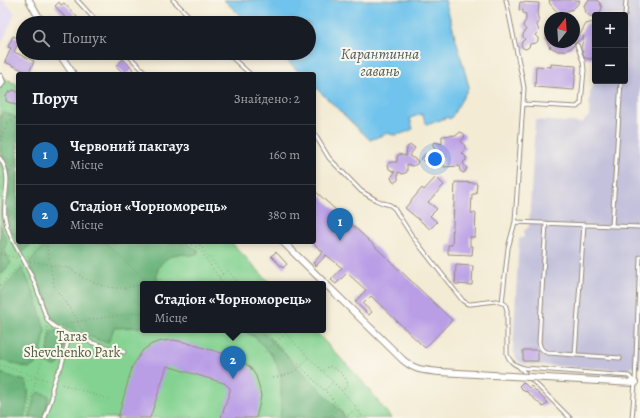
<!DOCTYPE html>
<html lang="uk">
<head>
<meta charset="utf-8">
<style>
	body { margin:0; font-family:Alegreya,serif; background:#242831; color:#f1f3f6 }
	.controls { position:absolute; right:12px; top:12px; display:grid; overflow:hidden; border-radius:4px; box-shadow:0 2px 6px #0003 }
	.controls button { width:36px; height:36px; display:grid; place-items:center; padding:0; border:0; border-bottom:1px solid #363941; background:#171b24; color:#f1f3f6; font:20px sans-serif }
	.compass { position:absolute; left:544px; top:12px; width:36px; height:36px; border-radius:50%; background:#171b24; box-shadow:0 2px 6px #0003; rotate:17deg }
	.you { position:absolute; left:435px; top:159px; width:14px; height:14px; margin:-10px; border:3px solid #fff; border-radius:50%; background:#1a73e8; box-shadow:0 0 0 6px #1a73e833 }
	.badge { display:grid; place-items:center; width:26px; height:26px; border-radius:50%; background:#1f6fb2; color:#fff; font-size:13px; font-weight:700 }
	.pin { position:absolute; translate:-50% -33px; filter:drop-shadow(0 1px 2px #0008) }
	.pin::after { content:''; position:absolute; top:21px; width:14px; height:12px; background:inherit; clip-path:polygon(0 0,100% 0,50% 100%) }
	.popup { position:absolute; left:140px; top:281px; width:186px; height:52px; box-sizing:border-box; display:grid; place-content:center; border-radius:4px; background:#171b24; filter:drop-shadow(0 1px 3px #0005); font-size:13px; white-space:nowrap; color:#9ea1a6 }
	.popup b { font-size:15px; color:#f1f3f6 }
	.popup::after { content:''; position:absolute; left:50%; top:100%; margin-left:-8px; border:8px solid transparent; border-top-color:#171b24 }
	.list { margin:0; padding:0; list-style:none }
	h2 { display:flex; justify-content:space-between; align-items:center; height:52px; margin:0; padding:0 16px; font-size:17px }
	h2 small { font-size:13px; font-weight:400; color:#9ea1a6 }
	.list li { display:grid; grid-template-columns:26px 1fr auto; gap:12px; align-items:center; box-sizing:border-box; height:60px; padding:0 16px; border-top:1px solid #363941 }
	.list b { display:block; font-size:15px; white-space:nowrap }
	.list p { margin:0; font-size:13px; white-space:nowrap; color:#9ea1a6 }
	.list em { font-size:13px; font-style:normal; color:#9ea1a6 }
	.icon { flex:none; width:22px; height:22px; fill:none; stroke:currentColor; stroke-width:2; stroke-linecap:round; stroke-linejoin:round }
	.map { position:relative; flex:none; width:640px; height:418px; overflow:hidden }
	.search { position:absolute; background:#171b24; box-shadow:0 2px 6px #0003; left:16px; top:16px; width:300px; height:44px; display:flex; align-items:center; gap:10px; box-sizing:border-box; padding:0 14px; border-radius:22px; color:#9ea1a6; font-size:15px }
	.panel { position:absolute; background:#171b24; box-shadow:0 2px 6px #0003; left:16px; top:72px; width:300px; height:172px; border-radius:4px }
	.map>svg:first-child { display:block }
	.built { fill:#ded5f5 }
	.industrial { fill:#c3c1db }
	.green { fill:#83d291; stroke:#5f7e58 }
	.forest { fill:#6ab47b; stroke:#526f4c }
	.water { fill:#6fc3ec; stroke:#557685 }
	.building { fill:#b99ee6 }
	.lines { fill:none; stroke-linecap:round; stroke-linejoin:round }
	.service-casing { stroke:#978a79; stroke-width:5 }
	.minor-casing { stroke:#978a79; stroke-width:8 }
	.path { stroke:#978a79; stroke-width:1; stroke-dasharray:1 3; stroke-linecap:butt }
	.service { stroke:#fff; stroke-width:3 }
	.minor { stroke:#fff; stroke-width:6 }
	.minor-bridge-casing { stroke:#978a79; stroke-width:8; stroke-linecap:butt }
	.minor-bridge { stroke:#fff; stroke-width:6 }
	.labels { text-anchor:middle; stroke-width:4; stroke-linejoin:round; paint-order:stroke }
	.park-label { font-size:14px; fill:#515c40; stroke:#fbf7ec }
	.water-label { font-size:15px; font-style:italic; fill:#4b585c; stroke:#fbf7ec }
</style>
</head>
<body>
<div class="map">
<svg width="640" height="418" viewBox="0 0 640 418">
	<rect width="100%" height="100%" fill="#fbf7ec"/>
	<filter id="ink" filterUnits="userSpaceOnUse"><feTurbulence type="fractalNoise" baseFrequency=".025" numOctaves="2"/><feDisplacementMap in="SourceGraphic" scale="8" xChannelSelector="R" yChannelSelector="G"/><feConvolveMatrix kernelMatrix="1 2 1 2 8 2 1 2 1" color-interpolation-filters="sRGB"/></filter>
	<filter id="wash" filterUnits="userSpaceOnUse"><feTurbulence type="fractalNoise" baseFrequency=".012" numOctaves="4" result="noise"/><feDisplacementMap in="SourceGraphic" scale="16" xChannelSelector="R" yChannelSelector="G"/><feGaussianBlur stdDeviation="0.9" result="paint"/><feColorMatrix in="noise" values="0 0 0 0 0 0 0 0 0 0 0 0 0 0 0 0 0 1.4 0 .05"/><feComposite in="paint" operator="in"/></filter>
	<g filter="url(#wash)">
		<rect width="100%" height="100%" fill="#f3ebd4"/>
		<path class="built" d="M0,0H3L15,13L0,47Z"/>
		<path class="industrial" d="M601,0H640V367H631L628,370L524,364L519,362L516,358L513,349L519,239L524,237V231L529,227L535,120L582,123L589,116L590,92L595,81H625V15H600Z"/>
		<path class="green" d="M1,77L18,85V242H231L271,284H143V330H314L361,380L391,418H0V79Z"/>
		<path class="forest" d="M3,112L18,118V242H33L23,252L9,226L8,217V203L11,176L7,161L0,151V119Z
			M0,224L7,241L4,250L11,263L0,276Z
			M48,242H186L198,251V253C191,257 186,254 179,254C167,255 155,266 157,278C157,280 158,282 159,284H143V327L114,328L108,343C91,337 67,331 54,319C47,313 42,291 38,282C35,275 31,269 29,262Z
			M22,268L34,293L45,330L43,343L39,361L33,366L28,368L0,359V292Z
			M51,330C57,330 62,334 65,338L64,347L59,364L55,366L46,363L45,362L49,347L50,331Z
			M242,330H261L340,410L345,418H279L281,412V377L277,365L271,354L255,337Z
			M0,373L25,381C32,392 26,406 25,418H0Z
			M38,392L48,395L49,397L43,418H30C32,410 32,398 38,392Z"/>
		<path class="water" d="M224,0H445L469,87L451,118L449,119L448,117L427,125L422,114L410,118L413,129C406,132 395,138 388,133L370,140L314,86V74H301L279,53H309V23H248Z"/>
		<g id="blocks">
			<path class="building" d="M549,0H580L577,5L573,9L565,12V15H560L550,4Z
				M589,0H597L600,3L602,8L600,13L598,15L591,17L586,13L584,5Z
				M59,2L61,5L64,3L78,18L73,23H70L55,6Z
				M520,2L539,3L538,13H537L539,22L537,25L539,31L535,35L538,38V41L536,43L530,44L529,47L526,49L523,48L521,45L522,42L525,39L523,37V34L526,30L523,26L524,23L526,20V14L523,13V10H519Z
				M547,22H550V42H574V24L579,36L586,24L593,22L595,24V39L592,41L595,44V58L590,59L585,58L581,48L584,36L577,42L575,43L574,45L571,48L564,51H558L552,48L550,46V48L546,38Z
				M13,36L20,39L14,52L34,61L29,73L5,62L11,48L8,47Z
				M123,59L133,69L127,74H124L116,66Z
				M551,64L576,66L574,90L535,87L536,66L551,67Z
				M14,90L18,92V106L6,101V96L9,92Z
				M460,132L463,133L465,135L464,138L461,141L465,146V149L462,153L466,157V160L463,163L467,168L465,172L463,173L460,171L459,166L444,167L443,158L436,162L431,158L427,162H424L421,159L425,154L431,156V157L435,149L433,145V143L435,142L442,144V136L457,135Z
				M411,145L415,148L413,151L409,156L415,159L418,161L417,164L413,166L407,164V172L403,174L398,172V180L395,182H393L391,178L395,172L389,169L388,164L391,162H397V157L399,154L406,156L407,147Z
				M436,177L444,185L428,202L437,209L430,216L437,222L430,229L405,208L422,188L424,190Z
				M455,182L477,183L476,194H472L471,213H476L475,237H470V246H473L472,255L448,254V245H452Z
				M314,190L362,234L452,320L425,348L371,296L363,304L372,312L369,315L355,302L366,290L347,273L336,284L331,280L342,268L335,262L326,255L316,266L313,263L323,252L314,244Z
				M276,252L287,264L283,268L271,256Z
				M456,265L473,266L472,285L455,284Z
				M173,340L184,342L232,356L241,361L250,367L256,376L259,386L261,396L259,406L256,418H221L230,391V388L224,383L167,366L150,418H118L132,367L137,359L143,350L152,344L162,341Z
				M523,350H538V361H523Z
				M523,382L529,388L531,386L548,403L543,407L526,391L525,392L519,386Z"/>
		</g>
	</g>
	<g filter="url(#ink)">
		<use href="#blocks" fill-opacity="0" stroke="#978a79" stroke-width="1"/>
		<g class="lines">
			<defs>
				<path id="service" d="M77,0L98,23
					M173,0L196,23
					M625,15L626,0
					M126,53L147,74
					M227,53L250,74
					M523,104L577,107L581,103L584,70L583,61L577,45
					M314,133L329,158L361,191L376,200L383,203L390,205L394,208L412,236L463,301L468,304H471L496,301L505,304L507,310V354C510,363 516,366 525,368L629,376L635,383
					M0,158C14,180 2,194 5,217C7,233 15,245 23,259C29,270 35,282 39,295C41,301 45,316 48,321C60,336 105,346 124,352
					M515,222L640,227
					M546,223L539,342C540,348 542,351 548,353L620,358
					M612,226L621,81
					M502,303L508,248L515,222L524,88L522,77L506,0
					M575,355L584,224
					M519,367L570,418
					M45,418L52,397V388L57,373L61,367L70,335
					M632,418L635,383L640,257"/>
				<path id="minor" d="M29,0L42,23
					M59,53L73,74
					M0,77L2,82L0,85
					M283,242L403,360C416,371 424,370 440,372
					M615,382L635,383"/>
			</defs>
			<use href="#service" class="service-casing"/>
			<use href="#minor" class="minor-casing"/>
			<path class="path" d="M7,80L18,84
				M17,118L18,124
				M0,141L9,121L18,117
				M10,172L14,163L18,148
				M46,242L54,286L77,319L84,336
				M104,242L150,284
				M189,242L201,251L223,284
				M197,242L223,274
				M0,254L17,258
				M27,256L41,242
				M30,261L69,268L85,279L93,282L103,286L116,288H126L163,279
				M219,277L228,270L239,284
				M0,286L21,262
				M62,326L67,323L143,312
				M264,330L330,396L348,418
				M282,330L342,391L357,408L363,418
				M261,355L285,334
				M0,365L50,381
				M324,371L329,366C338,369 346,376 348,385L342,391
				M273,378C291,374 297,372 308,358
				M62,384L111,400
				M0,386L25,382L36,377
				M325,390L333,382
				M348,415L357,409
				M28,418C30,387 47,358 47,327
				M329,418L339,407"/>
			<use href="#service" class="service"/>
			<use href="#minor" class="minor"/>
			<defs>
				<path id="minor-bridge" d="M440,372L615,382"/>
			</defs>
			<use href="#minor-bridge" class="minor-bridge-casing"/>
			<use href="#minor-bridge" class="minor-bridge"/>
		</g>
	</g>
	<g class="labels">
		<g class="park-label">
			<text x="72" y="341">Taras<tspan x="72" dy="16">Shevchenko Park</tspan></text>
		</g>
		<g class="water-label">
			<text x="380" y="59">Карантинна<tspan x="380" dy="17">гавань</tspan></text>
		</g>
	</g>
</svg>
<div class="controls">
<button>+</button>
<button>−</button>
</div>
<svg class="compass" viewBox="-18 -18 36 36"><path d="M0-13l5 13h-10z" fill="#e53935"/><path d="M0 13l5-13h-10z" fill="#9ea1a6"/></svg>
<div class="you"></div>
<div class="pin badge" style="left:340px;top:241px">1</div>
<div class="pin badge" style="left:233px;top:379px">2</div>
<div class="popup"><b>Стадіон «Чорноморець»</b>Місце</div>
<div class="search"><svg class="icon" aria-label="search" viewBox="0 0 24 24"><circle cx="10" cy="10" r="6"/><path d="M15 15l6 6"/></svg>Пошук</div>
<section class="panel">
<h2>Поруч<small>Знайдено: 2</small></h2>
<ul class="list">
<li><span class="badge">1</span><div><b>Червоний пакгауз</b><p>Місце</p></div><em>160 m</em></li>
<li><span class="badge">2</span><div><b>Стадіон «Чорноморець»</b><p>Місце</p></div><em>380 m</em></li>
</ul>
</section>
</div>
</body>
</html>
